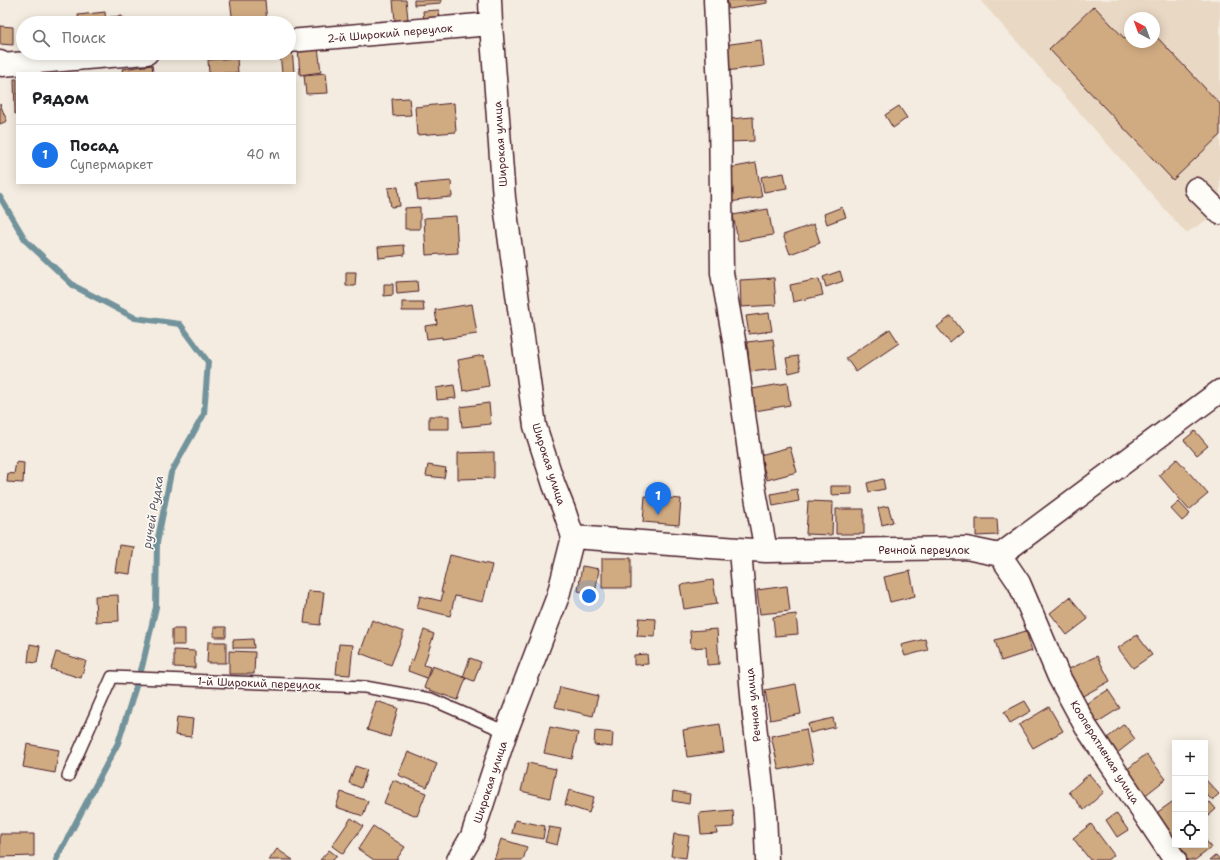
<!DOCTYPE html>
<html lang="ru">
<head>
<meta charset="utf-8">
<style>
	body { margin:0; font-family:"Shantell Sans",sans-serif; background:#f6f6f6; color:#202124 }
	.controls { position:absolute; right:12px; bottom:12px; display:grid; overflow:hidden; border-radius:0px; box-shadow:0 2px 10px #0003 }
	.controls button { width:36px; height:36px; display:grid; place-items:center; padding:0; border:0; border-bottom:1px solid #e0e0e0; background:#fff; color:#202124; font:20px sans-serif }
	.compass { position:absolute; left:1124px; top:12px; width:36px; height:36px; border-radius:50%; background:#fff; box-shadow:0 2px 10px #0003; rotate:319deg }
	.you { position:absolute; left:589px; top:596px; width:14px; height:14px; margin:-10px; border:3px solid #fff; border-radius:50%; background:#1a73e8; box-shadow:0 0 0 6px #1a73e833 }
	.badge { display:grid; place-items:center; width:26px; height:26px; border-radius:50%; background:#1a73e8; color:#fff; font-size:13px; font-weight:700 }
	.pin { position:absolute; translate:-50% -33px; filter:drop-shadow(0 1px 2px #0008) }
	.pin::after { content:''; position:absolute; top:21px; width:14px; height:12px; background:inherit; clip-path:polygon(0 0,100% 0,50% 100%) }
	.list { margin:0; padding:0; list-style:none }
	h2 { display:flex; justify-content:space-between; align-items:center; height:52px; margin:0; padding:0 16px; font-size:17px }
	h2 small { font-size:13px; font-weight:400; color:#757577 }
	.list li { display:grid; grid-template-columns:26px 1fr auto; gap:12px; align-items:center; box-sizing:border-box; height:60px; padding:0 16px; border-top:1px solid #e0e0e0 }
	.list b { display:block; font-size:15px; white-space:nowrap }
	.list p { margin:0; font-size:13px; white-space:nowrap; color:#757577 }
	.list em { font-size:13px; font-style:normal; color:#757577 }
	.icon { flex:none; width:22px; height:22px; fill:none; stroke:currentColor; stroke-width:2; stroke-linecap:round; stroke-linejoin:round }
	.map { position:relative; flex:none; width:1220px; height:860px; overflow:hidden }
	.search { position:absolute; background:#fff; box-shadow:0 2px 10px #0003; left:16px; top:16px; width:280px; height:44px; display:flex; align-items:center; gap:10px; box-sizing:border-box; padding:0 14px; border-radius:22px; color:#757577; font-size:15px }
	.panel { position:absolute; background:#fff; box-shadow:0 2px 10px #0003; left:16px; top:72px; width:280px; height:112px; border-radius:0px }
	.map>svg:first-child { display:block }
	.built { fill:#e9d8c4; fill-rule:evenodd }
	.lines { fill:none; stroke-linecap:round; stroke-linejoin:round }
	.stream { stroke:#73939c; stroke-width:6 }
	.building { fill:#d0ab82; stroke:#4a1f2b }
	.service-casing { stroke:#4a1f2b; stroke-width:14 }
	.minor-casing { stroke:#4a1f2b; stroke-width:25 }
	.service { stroke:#fdfcf7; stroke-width:11 }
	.minor { stroke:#fdfcf7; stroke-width:22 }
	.labels { text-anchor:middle; stroke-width:3; stroke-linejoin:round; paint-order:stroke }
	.street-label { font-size:11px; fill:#4a1f2b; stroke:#fdfcf7 }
	.water-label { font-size:12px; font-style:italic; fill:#5f5963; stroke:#fdfcf7 }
</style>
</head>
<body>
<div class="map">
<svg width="1220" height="860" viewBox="0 0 1220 860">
	<rect width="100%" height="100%" fill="#f4ece0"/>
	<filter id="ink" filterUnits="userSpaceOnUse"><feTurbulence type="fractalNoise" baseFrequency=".025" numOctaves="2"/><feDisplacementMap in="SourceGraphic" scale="8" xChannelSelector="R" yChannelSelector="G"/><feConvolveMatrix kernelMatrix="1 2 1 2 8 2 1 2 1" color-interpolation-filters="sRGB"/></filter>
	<g filter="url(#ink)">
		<path class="built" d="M980,0H1220V212L1186,233ZM1130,18H1154V42H1130Z"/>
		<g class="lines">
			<path class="stream" d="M0,197L26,241L74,286L135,318L180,324L208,362L204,414L171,473L157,543L156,607L142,667L118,743L56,860"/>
		</g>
		<path class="building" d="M230,0H265L267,23H233Z
			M393,0H406L408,19L395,21Z
			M414,0H441V3L414,5Z
			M727,0H767V3L729,9Z
			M1094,6L1125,39L1130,34V42H1154V34L1220,104V135L1173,180L1049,49Z
			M439,10L440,21L424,23L423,11Z
			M105,12L106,23H79L78,15Z
			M122,16L123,23H111L110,17Z
			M0,26L13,27V45L0,44Z
			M761,40L764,66L726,71L723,45Z
			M318,47L321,72L300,75L298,49Z
			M289,49H292L294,73H282L280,53H289Z
			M237,58L238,73H209L208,60Z
			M152,65L153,73H123L122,69Z
			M326,73L328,93L306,94L304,75Z
			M14,79H17V113L15,114Z
			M409,98L411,115L393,116L392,99Z
			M454,103L456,132L417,135L415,107Z
			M0,104L7,121L0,124Z
			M899,106L907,118L893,128L885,115Z
			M753,117L754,141L730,142V119Z
			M756,163L762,197L730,202L724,169Z
			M784,173L787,188L764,192L761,177Z
			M451,181L452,197L418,200L416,184Z
			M398,187L400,206L391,207L388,188Z
			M420,207V229H405V208Z
			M842,207L846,217L827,224L824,214Z
			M768,209L773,235L738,241L733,215Z
			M456,216L458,253L426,255L424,218Z
			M814,224L820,243L790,254L783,235Z
			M404,245L405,255L379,258L378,247Z
			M840,271L843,281L826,287L823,277Z
			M346,272H356L355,286H346Z
			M774,278L776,305L741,307L740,280Z
			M819,279L823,295L793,302L790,285Z
			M417,281L418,292L397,294L396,282Z
			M384,284H393V295L384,296Z
			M402,302H423L424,311H402Z
			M472,304L477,334L442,339V337L427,339L425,326L437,324L435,310Z
			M769,313L772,331L749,334L746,316Z
			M951,316L963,332L950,343L937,327Z
			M890,329L899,343L856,372L846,358Z
			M773,339L777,369L750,372L747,342Z
			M484,355L489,386L463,391L458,360Z
			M798,356L801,370L789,373L786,358Z
			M787,383L790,405L755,411L752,389Z
			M454,385L456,398L437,400L436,388Z
			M489,403L491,424L462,427L460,407Z
			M429,416H449V429H429Z
			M1195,431L1208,446L1197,455L1184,440Z
			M790,447L797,472L767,480L760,455Z
			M494,452V478L458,479V453Z
			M1177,459L1208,494L1189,510L1159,475Z
			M16,462L24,463L23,483L7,482L8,473L14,474Z
			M428,465L446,468L444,478L426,476Z
			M883,479L885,489L869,492L867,483Z
			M831,486H852V494L831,495Z
			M797,489L799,501L773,506L771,494Z
			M645,496L681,499L679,525L643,522Z
			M808,501L833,502L832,535L806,534Z
			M1179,502L1190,514L1182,521L1171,509Z
			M888,506L893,522L882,525L878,508Z
			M836,509H864V534H836Z
			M976,519H997L998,535L976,536Z
			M119,545L134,547L130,574L115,572Z
			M450,555L492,565L483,602L455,596L450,616L417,608L420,596L441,601L443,592H441Z
			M602,558H631V588H602Z
			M582,566L599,569L595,594L578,591Z
			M910,571L915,596L890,602L884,577Z
			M713,580L717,604L684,609L680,585Z
			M787,586L790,611L760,614L757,590Z
			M308,591L324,592L320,625L304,623Z
			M118,595L119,621L96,622L95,596Z
			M1070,597L1088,619L1067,635L1050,613Z
			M796,614L798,634L775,636L773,617Z
			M639,618L656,619L655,637L637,636Z
			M372,620L404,632L391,665L360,653Z
			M214,627H226V637H214Z
			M172,629H185V645H172Z
			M717,629L719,664L707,665L706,647L691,648L690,631Z
			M424,630L434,634L424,665L430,667L427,678L408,671L411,660L413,661Z
			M1026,631L1032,651L1001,661L995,640Z
			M1137,635L1152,655L1133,668L1118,648Z
			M253,639L254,648H233V640Z
			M925,639L928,650L905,656L901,645Z
			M208,642H226V663H207Z
			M30,644L40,646L37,663L28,662Z
			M339,644L353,645L350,675L336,674Z
			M174,650L195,651V668L174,667Z
			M229,651L255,652L254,674H229Z
			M56,652L86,661L81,678L51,669Z
			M647,654L648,664L634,665V655Z
			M1097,656L1110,681L1081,697L1067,670Z
			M470,658L481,662L474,681L463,677Z
			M432,666L466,678L458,700L424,688Z
			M796,684L801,714L770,720L765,690Z
			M560,687L598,696L593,716L555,707Z
			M1108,690L1120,708L1093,725L1081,707Z
			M376,701L398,708L390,737L367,730Z
			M1025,701L1031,711L1010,723L1004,712Z
			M1049,707L1063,731L1033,748L1019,725Z
			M177,717L193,719L191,737L175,735Z
			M833,718L835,727L810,733L808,724Z
			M720,724L724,752L687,757L683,730Z
			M1124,724L1135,739L1116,754L1105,740Z
			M550,727L578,733L572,759L544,753Z
			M806,729L813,763L779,770L771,736Z
			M595,731L613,733L612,747L594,745Z
			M27,744L59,750L55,773L23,767Z
			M408,752L437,764L427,787L398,775Z
			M1146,754L1166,779L1143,797L1124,772Z
			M528,763L556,769L550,798L521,791Z
			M355,766L367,770L361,788L349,783Z
			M1089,774L1104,792L1084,810L1069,792Z
			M1205,779L1219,794L1212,800L1205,793Z
			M393,780L426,793L417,816L384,803Z
			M569,790L594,797L589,813L565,805Z
			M673,791L690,794L689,804L672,801Z
			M341,792L368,801L363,816L336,807Z
			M1175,800V834L1171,837L1155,814Z
			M1210,802L1216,809L1207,817L1205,815V806Z
			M733,810L734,827L716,828L717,833L701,834L699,813Z
			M1116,813L1128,830L1117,837L1106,820Z
			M351,818L363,826L343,854L332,846Z
			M515,820L545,826L543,839L512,833Z
			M1091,824L1114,855L1107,860H1090L1073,838Z
			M373,826L405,847L396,860H374L358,849Z
			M549,827L561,829L557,845L545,842Z
			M0,834H34V856L0,857Z
			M674,834L689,836L686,858L671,856Z
			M501,839L527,847L523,860H494Z
			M1205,839L1211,848L1195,860H1185L1176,845H1205Z
			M277,849L293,860H269Z
			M329,850L337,856L333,860H320Z
			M1216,855L1220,860H1210Z"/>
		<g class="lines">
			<defs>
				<path id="service" d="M68,776L112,677L365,687L431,699L506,732"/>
				<path id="minor" d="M715,0L720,111L722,273L734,340L753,481L766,551
					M289,41L491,24
					M0,62L2,65L147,53
					M1196,189L1220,213
					M573,537L766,551L966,548L1000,555L1220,391
					M740,550L753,707L765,812L767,860
					M1000,555L1019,583L1059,677L1086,727L1175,860
					M458,860L472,836L506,732L558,596L573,537L564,510L554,485L535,426L504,198L491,24L490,0"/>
			</defs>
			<use href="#service" class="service-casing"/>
			<use href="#minor" class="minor-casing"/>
			<use href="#service" class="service"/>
			<use href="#minor" class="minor"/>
		</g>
	</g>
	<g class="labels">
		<g class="street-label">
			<text transform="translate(390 33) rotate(-5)" y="4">2-й Широкий переулок</text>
			<text transform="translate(500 144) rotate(-94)" y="4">Широкая улица</text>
			<text transform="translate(549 464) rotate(72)" y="4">Широкая улица</text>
			<text x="924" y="554">Речной переулок</text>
			<text transform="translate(259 683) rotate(2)" y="4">1-й Широкий переулок</text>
			<text transform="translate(753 705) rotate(-96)" y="4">Речная улица</text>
			<text transform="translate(1105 752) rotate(58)" y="4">Кооперативная улица</text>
			<text transform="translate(490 782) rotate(-72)" y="4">Широкая улица</text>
		</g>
		<g class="water-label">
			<text transform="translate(153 512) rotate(-80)" y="4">ручей Рудка</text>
		</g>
	</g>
</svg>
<div class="controls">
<button>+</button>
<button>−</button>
<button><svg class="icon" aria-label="locate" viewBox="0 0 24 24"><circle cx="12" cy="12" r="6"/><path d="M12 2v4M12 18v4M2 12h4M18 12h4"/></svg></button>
</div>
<svg class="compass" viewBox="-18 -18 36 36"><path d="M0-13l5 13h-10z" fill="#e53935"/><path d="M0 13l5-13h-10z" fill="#757577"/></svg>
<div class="you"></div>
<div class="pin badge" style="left:658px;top:515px">1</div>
<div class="search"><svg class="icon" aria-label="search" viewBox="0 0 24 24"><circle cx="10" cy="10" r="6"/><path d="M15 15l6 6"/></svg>Поиск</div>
<section class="panel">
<h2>Рядом<small></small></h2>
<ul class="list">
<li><span class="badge">1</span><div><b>Посад</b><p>Супермаркет</p></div><em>40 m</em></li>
</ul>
</section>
</div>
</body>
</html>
